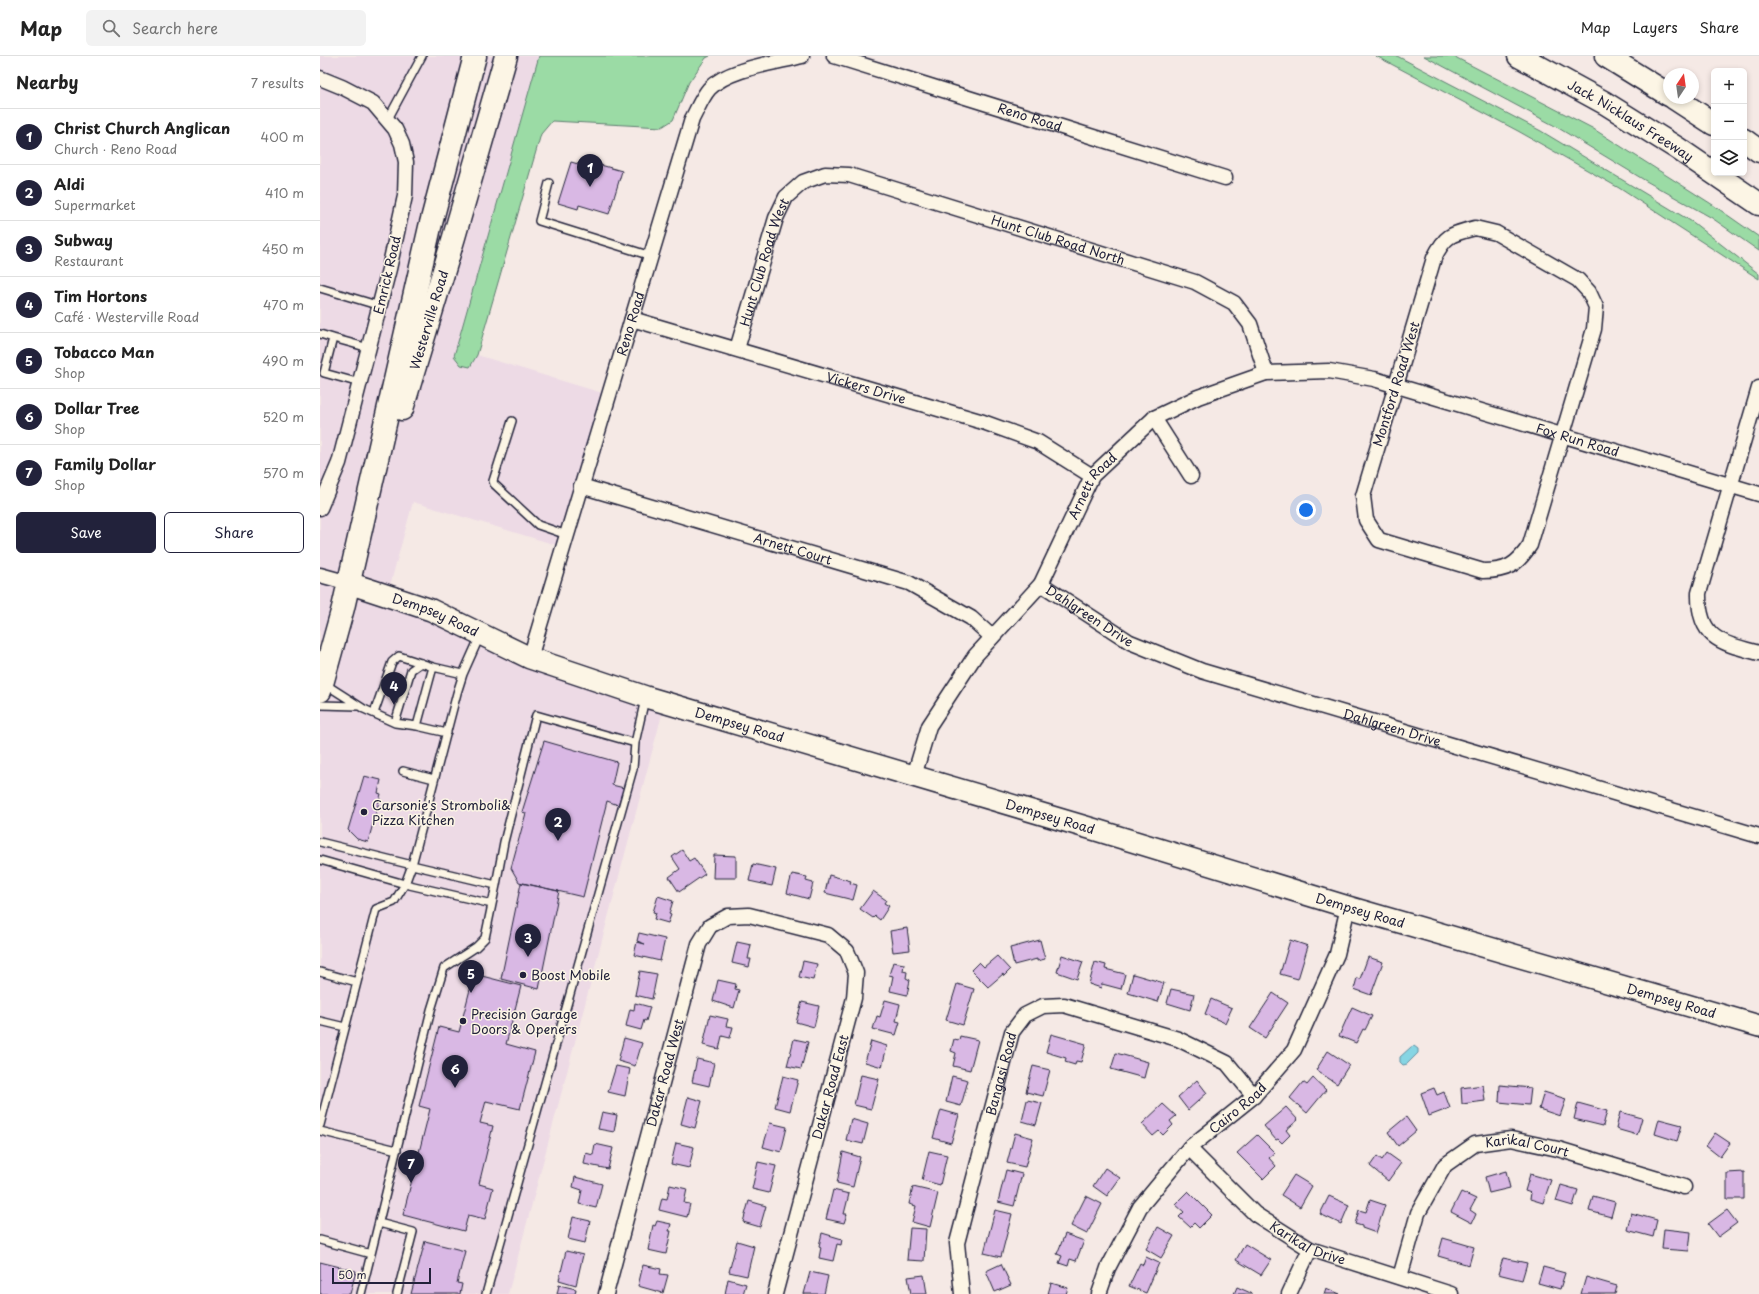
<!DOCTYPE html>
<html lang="en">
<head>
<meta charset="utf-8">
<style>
	body { margin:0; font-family:"Playpen Sans",sans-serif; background:#f2f2f2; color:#222 }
	.controls { position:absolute; right:12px; top:12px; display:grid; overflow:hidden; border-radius:6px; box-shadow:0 2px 6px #0003 }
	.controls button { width:36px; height:36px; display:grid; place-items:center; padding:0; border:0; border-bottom:1px solid #e0e0e0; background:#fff; color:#222; font:20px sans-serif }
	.compass { position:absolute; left:1343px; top:12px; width:36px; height:36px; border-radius:50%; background:#fff; box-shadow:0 2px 6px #0003; rotate:13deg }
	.scale { position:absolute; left:12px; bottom:10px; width:99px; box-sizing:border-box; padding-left:4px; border:2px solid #22223b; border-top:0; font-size:11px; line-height:14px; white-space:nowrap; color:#22223b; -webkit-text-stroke:3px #fcf5e5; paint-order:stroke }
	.you { position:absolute; left:986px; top:454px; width:14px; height:14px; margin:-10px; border:3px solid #fff; border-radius:50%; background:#1a73e8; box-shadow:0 0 0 6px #1a73e833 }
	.badge { display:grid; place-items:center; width:26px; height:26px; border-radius:50%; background:#22223b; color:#fff; font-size:13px; font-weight:700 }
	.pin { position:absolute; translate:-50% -33px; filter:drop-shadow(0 1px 2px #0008) }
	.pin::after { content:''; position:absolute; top:21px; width:14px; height:12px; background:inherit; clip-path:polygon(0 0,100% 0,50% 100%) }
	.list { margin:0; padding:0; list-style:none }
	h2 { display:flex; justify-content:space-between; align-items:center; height:52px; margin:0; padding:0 16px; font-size:17px }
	h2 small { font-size:13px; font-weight:400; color:#767676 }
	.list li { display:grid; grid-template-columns:26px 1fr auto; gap:12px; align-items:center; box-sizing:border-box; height:56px; padding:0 16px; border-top:1px solid #e0e0e0 }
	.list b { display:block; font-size:15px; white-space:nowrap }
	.list p { margin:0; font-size:13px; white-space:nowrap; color:#767676 }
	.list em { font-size:13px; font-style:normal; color:#767676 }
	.actions { display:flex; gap:8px; padding:12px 16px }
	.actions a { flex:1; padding:9px 0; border:1px solid #22223b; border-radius:6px; text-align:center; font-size:14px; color:#22223b }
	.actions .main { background:#22223b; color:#fff }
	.icon { flex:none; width:22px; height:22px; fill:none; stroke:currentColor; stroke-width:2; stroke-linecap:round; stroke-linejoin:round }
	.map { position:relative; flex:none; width:1439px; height:1238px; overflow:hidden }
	header { display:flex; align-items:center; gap:24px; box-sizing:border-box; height:56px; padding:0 20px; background:#fff; border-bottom:1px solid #e0e0e0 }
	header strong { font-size:19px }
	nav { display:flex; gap:22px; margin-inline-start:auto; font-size:14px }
	.search { width:280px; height:36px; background:#f2f2f2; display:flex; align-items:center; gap:10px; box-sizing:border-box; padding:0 14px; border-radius:6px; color:#767676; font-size:15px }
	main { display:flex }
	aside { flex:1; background:#fff }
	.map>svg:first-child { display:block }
	.built { fill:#eddae5 }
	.green { fill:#9bdba5; stroke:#5e7e70 }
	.water { fill:#86d5e3; stroke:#5e8da0 }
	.building { fill:#d9b8e4; stroke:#22223b }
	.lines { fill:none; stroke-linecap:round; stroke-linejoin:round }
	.service-casing { stroke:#22223b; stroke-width:10 }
	.minor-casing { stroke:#22223b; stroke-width:17 }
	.secondary-casing { stroke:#22223b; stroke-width:24 }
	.primary-casing { stroke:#22223b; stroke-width:25 }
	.motorway-casing { stroke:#22223b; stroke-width:25 }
	.service { stroke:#fcf5e5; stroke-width:7 }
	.minor { stroke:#fcf5e5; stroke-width:14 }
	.secondary { stroke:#fcf5e5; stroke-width:21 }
	.primary { stroke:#fcf5e5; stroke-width:22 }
	.motorway { stroke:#fcf5e5; stroke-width:22 }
	.poi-dot { fill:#22223b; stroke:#fcf5e5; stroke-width:1.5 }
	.labels { text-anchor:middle; stroke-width:3; stroke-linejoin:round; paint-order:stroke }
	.street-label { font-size:13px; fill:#22223b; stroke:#fcf5e5 }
	.poi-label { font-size:13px; fill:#22223b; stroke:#fcf5e5; text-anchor:start }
</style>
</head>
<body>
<header>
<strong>Map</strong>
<div class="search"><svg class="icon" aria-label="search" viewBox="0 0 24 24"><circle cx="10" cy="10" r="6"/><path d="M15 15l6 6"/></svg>Search here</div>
<nav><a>Map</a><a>Layers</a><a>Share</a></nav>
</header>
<main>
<aside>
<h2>Nearby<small>7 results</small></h2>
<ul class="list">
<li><span class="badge">1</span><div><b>Christ Church Anglican</b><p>Church · Reno Road</p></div><em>400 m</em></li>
<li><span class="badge">2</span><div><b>Aldi</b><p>Supermarket</p></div><em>410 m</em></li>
<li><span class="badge">3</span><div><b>Subway</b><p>Restaurant</p></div><em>450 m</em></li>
<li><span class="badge">4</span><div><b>Tim Hortons</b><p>Café · Westerville Road</p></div><em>470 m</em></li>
<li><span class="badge">5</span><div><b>Tobacco Man</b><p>Shop</p></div><em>490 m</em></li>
<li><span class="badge">6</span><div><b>Dollar Tree</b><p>Shop</p></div><em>520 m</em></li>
<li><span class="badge">7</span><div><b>Family Dollar</b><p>Shop</p></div><em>570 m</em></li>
</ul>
<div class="actions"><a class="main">Save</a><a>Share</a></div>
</aside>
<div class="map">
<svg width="1439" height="1238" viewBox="0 0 1439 1238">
	<rect width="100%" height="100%" fill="#f5e9e5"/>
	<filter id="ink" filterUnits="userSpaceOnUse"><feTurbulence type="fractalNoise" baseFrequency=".025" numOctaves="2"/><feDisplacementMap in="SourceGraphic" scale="8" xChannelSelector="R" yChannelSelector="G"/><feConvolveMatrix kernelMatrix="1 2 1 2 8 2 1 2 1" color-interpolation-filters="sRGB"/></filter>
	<g filter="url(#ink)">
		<path class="built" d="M0,0H219L134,300L149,311L157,299L289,339L243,491L93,446L66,544L345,647L188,1238H0Z"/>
		<path class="green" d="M219,0H390L386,2L369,26L353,64L342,71L232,65L221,78L157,299L150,311L141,309L134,300Z
			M1056,0H1077L1221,75L1374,167L1439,218V223L1299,132L1198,75Z
			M1104,0H1133L1272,72L1393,149L1439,181V195L1392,162L1326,125L1235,70Z"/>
		<path class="water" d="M1094,990L1098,993V997L1087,1008L1083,1009L1080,1006V1001L1091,991Z"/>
		<path class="building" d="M251,106L276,113L277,108L302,115L289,158L259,149L258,153L238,147Z
			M224,685L297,706L292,729L304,732L298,749L287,745L263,841L199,826L191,812L206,757L202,756Z
			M44,720L61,724L58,737L61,738L48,786L37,783L28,774Z
			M362,794L369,805L374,802L385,818L359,836L349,821L360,813L352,801Z
			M394,799L416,800V822H393Z
			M433,808L456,813L452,830L429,825Z
			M472,818L487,821L486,825L493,827L489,843L467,837Z
			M509,819L531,825L530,827L537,829L533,844L505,837Z
			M201,827L239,835L219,933L181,923Z
			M553,835L566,844L564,847L569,850L560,864L555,860L553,862L540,853Z
			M338,840L353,845L349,858L351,859L348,867L334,863L336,857L333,856Z
			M587,872L590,894L573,896L570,875Z
			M319,877L345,883L340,905L314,899L317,886L325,888L317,885Z
			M720,884L725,903L717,905V903L694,909L690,892Z
			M970,884L988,890L978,923L960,918Z
			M417,886L431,889L428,903H431L429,911L412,907Z
			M742,899L763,906L757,923L737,916Z
			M677,900L690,914L684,920L683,918L668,931L651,914L659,906L664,911Z
			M1048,901L1063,906L1051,939L1034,933L1037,922L1040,923Z
			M483,905L497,908L493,924L479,921Z
			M573,906L584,908L583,915L587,916L586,922L590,924L587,939L570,935L573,920L569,919Z
			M775,906L786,909L785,913L805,918L801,933L782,928L781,932L769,928Z
			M320,915L337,918L332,943L315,939Z
			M154,918L201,930L186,988L215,996L200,1053L166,1045L160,1067L173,1070L159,1128L173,1132L165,1163L148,1159L144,1175L83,1159L110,1053L99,1050L119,971L139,976Z
			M813,918L844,927L838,946L808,937Z
			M398,924L416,928L415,933L419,934L414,952L393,945Z
			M637,928L654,933L643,969L626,964Z
			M851,933L874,938L870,954L847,947Z
			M953,937L968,947L945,982L930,972Z
			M891,943L912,952L905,967L885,958Z
			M565,944L580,948L576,965L580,966L576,979L553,973L557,960L560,961Z
			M482,946L499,950L494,971L476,966Z
			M315,947L330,951L326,965L324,964L321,974L306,970L310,953L314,954Z
			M1032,951L1052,960L1045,974L1043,973L1036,987L1019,980Z
			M390,959L408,963L406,970L413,971L410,982L402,980L399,993L383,989Z
			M731,978L766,988L761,1006L756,1005L755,1009L745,1006L746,1002L726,996Z
			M640,980L658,984L650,1014L633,1010L636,997L631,995L634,983L639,984Z
			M304,982L322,987L315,1010L298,1005Z
			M474,983L488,986L481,1013L467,1010Z
			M551,985L567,990L562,1011L545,1006Z
			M1008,995L1029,1009L1017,1028L996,1014Z
			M796,997L828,1006L824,1022L791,1013Z
			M377,1003L394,1007L389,1030L372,1026Z
			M296,1010L310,1013L305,1040L288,1036Z
			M713,1010L730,1014L723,1040L706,1036Z
			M541,1019L559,1023L551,1053L534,1049Z
			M463,1020L478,1024L470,1055L455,1051Z
			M632,1020L648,1024L641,1050L626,1046Z
			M993,1022L1006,1034L987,1057L970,1042L983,1026L987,1029Z
			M877,1024L887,1037L868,1054L858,1041Z
			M1163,1029L1165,1045L1142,1048L1141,1032Z
			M1180,1029L1211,1032L1209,1049L1179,1046Z
			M1114,1032L1117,1039L1124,1036L1130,1052L1109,1060L1101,1037Z
			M1224,1036L1246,1043L1240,1060L1219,1053Z
			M368,1041L382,1045L375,1072L361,1068Z
			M707,1044L722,1047L716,1069L702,1065Z
			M1258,1047L1287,1055L1283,1070L1254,1063Z
			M843,1048L856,1060L850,1065L853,1069L843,1079L839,1075L833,1080L822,1068Z
			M966,1051L978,1064L966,1074L970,1079L962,1087L958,1083L956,1084L944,1070Z
			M621,1054L639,1059L631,1087L613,1082Z
			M282,1056L297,1059L294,1076L278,1073Z
			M1300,1056L1322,1062L1317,1079L1296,1073Z
			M1086,1061L1096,1075L1078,1090L1068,1076Z
			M531,1063L548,1068L543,1088L526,1084Z
			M1339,1063L1362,1069L1357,1085L1335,1078Z
			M450,1067L467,1071L461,1096L443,1091Z
			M695,1077L713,1082L705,1111L687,1107Z
			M1395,1077L1410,1087L1400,1101L1386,1090Z
			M937,1079L955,1097L949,1102L956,1110L943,1123L917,1097Z
			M356,1087L374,1091L369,1112L351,1108Z
			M275,1088L293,1092L288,1113L264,1108L266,1097L273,1099Z
			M609,1095L627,1099L620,1129L602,1124Z
			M523,1096L540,1101L533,1131L517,1127Z
			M1067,1097L1081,1107L1068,1125L1050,1110L1057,1100L1062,1104Z
			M438,1106L456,1110L449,1137L432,1133Z
			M785,1112L800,1122L787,1140L773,1130Z
			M686,1114L702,1118L694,1150L678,1146Z
			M1186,1115L1190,1132L1169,1137L1165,1121Z
			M1424,1116V1143H1407V1117Z
			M1210,1118L1231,1124L1223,1147L1210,1143L1211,1137L1205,1135Z
			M974,1119L992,1130L980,1151L961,1139Z
			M255,1121L282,1128L276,1152L259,1148L262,1134L253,1131Z
			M350,1129L367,1133L364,1147L370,1148L367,1161L339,1154L342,1142L347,1143Z
			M1241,1129L1258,1134L1253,1150L1236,1145Z
			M593,1131L618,1137L610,1171L592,1166L596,1150L589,1148Z
			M513,1134L529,1138L524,1158H527L524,1167L506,1163Z
			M868,1135L892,1159L879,1172L874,1167L870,1171L859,1161L864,1156L855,1148Z
			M1141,1136L1156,1143L1150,1154L1156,1158L1152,1167L1131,1156Z
			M766,1140L782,1148L767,1178L751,1170Z
			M1009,1140L1029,1149L1021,1168L1000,1158Z
			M1273,1140L1295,1146L1291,1161L1269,1155Z
			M1050,1144L1065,1149L1056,1177L1042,1172V1170L1035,1168L1039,1154L1046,1156Z
			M429,1145L446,1150L440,1171L423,1166Z
			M675,1154L692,1158L681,1201L664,1197Z
			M1407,1154L1417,1167L1398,1181L1388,1168Z
			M1311,1157L1337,1164L1333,1181L1307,1174Z
			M253,1161L270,1165L265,1187L248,1183Z
			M337,1165L351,1168L349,1175H351L346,1198L328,1194L333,1169L335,1170Z
			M838,1171L854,1180L841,1202L826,1193Z
			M590,1172L606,1173L604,1205L587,1204Z
			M1344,1173L1371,1176L1369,1195L1342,1193Z
			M502,1177L522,1183L521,1189L517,1188L513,1205L499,1202L501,1191L499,1190Z
			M745,1178L764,1185L756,1205L750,1203L748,1210L739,1207L742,1200L737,1198Z
			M1123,1182L1154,1191L1149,1209L1118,1200Z
			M105,1185L145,1195L137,1227L142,1228L140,1238H91Z
			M417,1185L434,1190L427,1220L409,1216Z
			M925,1188L951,1204L941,1219L916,1204Z
			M246,1195L263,1199L256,1229L239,1224Z
			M826,1201L839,1207L826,1237L809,1230L820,1207L823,1209Z
			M1183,1202L1207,1207L1202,1224L1178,1218Z
			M0,1206L36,1215L30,1238H0Z
			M681,1208L691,1229L675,1236L666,1215Z
			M323,1209L341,1213L340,1218L348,1219L343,1237L318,1230Z
			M1223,1211L1245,1217L1240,1233L1218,1227Z
			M490,1216L508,1220L504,1238H484Z
			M604,1219L607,1238H591L588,1221Z
			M1266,1221L1297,1230L1295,1238H1261Z
			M408,1223L426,1228L423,1238H405Z
			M731,1227L748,1232L746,1238H728Z
			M239,1229L256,1233L255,1238H237Z
			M917,1231L933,1238H914Z
			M1006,1232L1020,1238H1004Z"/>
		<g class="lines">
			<defs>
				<path id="service" d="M68,63L102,0
					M229,127L219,165L331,200
					M0,232L60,250
					M0,278L13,282
					M40,327L4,317L13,282L49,292
					M192,365L173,425L174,428L218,469L247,479
					M5,628L44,653L75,667L97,670L113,611L143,618
					M0,649L38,650
					M54,657L72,606L79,600L113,611
					M75,667L91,614L101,607
					M97,670L127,677
					M315,687L325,643
					M83,715L114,723
					M0,786L92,809L137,637L143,618L160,580
					M0,804L85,828L172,848
					M0,916L37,926
					M0,965L25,971
					M0,1069L56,853L74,846L85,828L92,809L176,829L165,882L156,891L124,912L111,954L51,1198
					M0,1075L77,1094
					M59,1167L93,1176L77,1238
					M0,1184L51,1198L41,1238
					M166,1238L313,713L315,687L216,659L184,786L176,829"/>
				<g id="minor">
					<path id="s1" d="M514,0L905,122"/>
					<path d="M0,22L22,31L53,47L75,73L82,88L86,106L85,140L69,213L19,407L0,452"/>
					<path d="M1155,172L1176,177L1258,224L1269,236L1276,251L1274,273L1210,489C1197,509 1187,515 1163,515L1059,484L1046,464L1043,440L1114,202C1125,179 1131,178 1155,172Z"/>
					<path id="s2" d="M312,263L663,366L718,386L772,420"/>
					<path id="s3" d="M417,293L456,162L466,141L483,126L505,118L529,119L875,226L914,247L930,268L946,317"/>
					<path d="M1439,332L1379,537C1378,583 1401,587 1439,597"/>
					<path d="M834,362L871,420"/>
					<path id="s4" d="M261,430L589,527L651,562L672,581"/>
					<path d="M0,519L29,527"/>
					<path id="s5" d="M721,528L810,586L882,615L1439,780"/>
					<path id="s6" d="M210,602L372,63C377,54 382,41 389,33C407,13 455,7 482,0"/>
					<path id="s7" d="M594,720L609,670L655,600L721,528L772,420L834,362L878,341L946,317L1009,315L1054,323L1439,438"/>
					<path id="s8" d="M869,1092L935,1158L990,1193L1131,1238"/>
					<path id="s9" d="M1080,1221L1098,1157L1125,1109L1155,1088L1191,1083L1238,1093L1364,1131"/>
					<path id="s10" d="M286,1238L379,888L390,870L408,860L429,859L508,879L527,895L536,917L534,942L455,1238"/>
					<path id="s11" d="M642,1238L637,1187L692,976L705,959L723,950L744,949L858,983L907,1007L934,1040"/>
					<path id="s12" d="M779,1238L788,1212L820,1151L869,1092L934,1040L974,994L1017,898L1028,851"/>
					<path d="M969,1238L990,1193"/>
				</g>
				<g id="secondary">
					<path id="s13" d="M29,527L111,554L210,602L326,641L776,774L1028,851L1439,970"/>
				</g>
				<g id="primary">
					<path id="s14" d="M82,353L134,181L186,0"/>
					<path d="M0,635L23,552L110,171L155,0"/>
				</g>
				<g id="motorway">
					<path id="s15" d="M1199,0L1285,47L1357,92L1439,148"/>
					<path d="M1286,0L1349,39"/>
					<path d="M1354,42L1394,68"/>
					<path d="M1424,84L1439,95"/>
				</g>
			</defs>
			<use href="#service" class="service-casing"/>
			<use href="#minor" class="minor-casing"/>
			<use href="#secondary" class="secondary-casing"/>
			<use href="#primary" class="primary-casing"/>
			<use href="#motorway" class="motorway-casing"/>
			<use href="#service" class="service"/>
			<use href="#minor" class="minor"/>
			<use href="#secondary" class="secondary"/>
			<use href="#primary" class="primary"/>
			<use href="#motorway" class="motorway"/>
		</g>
	</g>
	<g class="poi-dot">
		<circle cx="44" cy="756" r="4"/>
		<circle cx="203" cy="919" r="4"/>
		<circle cx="143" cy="965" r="4"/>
	</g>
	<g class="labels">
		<g class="street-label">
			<text dy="5" stroke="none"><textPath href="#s1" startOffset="205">Reno Road</textPath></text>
			<text dy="5" stroke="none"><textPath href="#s15" startOffset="129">Jack Nicklaus Freeway</textPath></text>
			<text dy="5" stroke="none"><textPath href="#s3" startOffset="449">Hunt Club Road North</textPath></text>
			<text dy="5" stroke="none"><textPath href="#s3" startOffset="91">Hunt Club Road West</textPath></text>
			<text transform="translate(67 219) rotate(-77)" y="5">Emrick Road</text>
			<text dy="5" stroke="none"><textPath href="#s14" startOffset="93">Westerville Road</textPath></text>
			<text dy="5" stroke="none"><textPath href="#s6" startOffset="349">Reno Road</textPath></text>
			<text transform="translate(1076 328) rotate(-73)" y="5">Montford Road West</text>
			<text dy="5" stroke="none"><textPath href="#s2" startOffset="244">Vickers Drive</textPath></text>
			<text dy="5" stroke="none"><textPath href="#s7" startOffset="880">Fox Run Road</textPath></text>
			<text dy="5" stroke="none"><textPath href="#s7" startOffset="345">Arnett Road</textPath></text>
			<text dy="5" stroke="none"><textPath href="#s4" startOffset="221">Arnett Court</textPath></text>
			<text dy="5" stroke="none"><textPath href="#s13" startOffset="92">Dempsey Road</textPath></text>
			<text dy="5" stroke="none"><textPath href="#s5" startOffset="58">Dahlgreen Drive</textPath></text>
			<text dy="5" stroke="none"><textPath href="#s13" startOffset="416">Dempsey Road</textPath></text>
			<text dy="5" stroke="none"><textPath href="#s5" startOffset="382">Dahlgreen Drive</textPath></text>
			<text dy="5" stroke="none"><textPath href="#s13" startOffset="740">Dempsey Road</textPath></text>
			<text dy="5" stroke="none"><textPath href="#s13" startOffset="1064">Dempsey Road</textPath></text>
			<text dy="5" stroke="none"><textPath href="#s13" startOffset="1388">Dempsey Road</textPath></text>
			<text dy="5" stroke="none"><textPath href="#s10" startOffset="229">Dakar Road West</textPath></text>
			<text dy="5" stroke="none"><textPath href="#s11" startOffset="226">Bangasi Road</textPath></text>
			<text transform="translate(510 1031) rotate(-75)" y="5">Dakar Road East</text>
			<text dy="5" stroke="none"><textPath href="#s12" startOffset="236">Cairo Road</textPath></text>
			<text dy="5" stroke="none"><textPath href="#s9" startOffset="211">Karikal Court</textPath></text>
			<text dy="5" stroke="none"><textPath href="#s8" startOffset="154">Karikal Drive</textPath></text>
		</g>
		<g class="poi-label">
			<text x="52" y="754">Carsonie's Stromboli&amp;<tspan x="52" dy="15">Pizza Kitchen</tspan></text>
			<text x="211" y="924">Boost Mobile</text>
			<text x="151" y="963">Precision Garage<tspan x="151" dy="15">Doors &amp; Openers</tspan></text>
		</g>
	</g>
</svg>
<div class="controls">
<button>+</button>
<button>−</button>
<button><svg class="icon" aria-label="layers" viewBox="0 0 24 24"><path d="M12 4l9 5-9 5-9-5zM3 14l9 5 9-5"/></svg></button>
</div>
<svg class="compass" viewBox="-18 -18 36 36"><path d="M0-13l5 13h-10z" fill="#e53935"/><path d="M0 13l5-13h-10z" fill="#767676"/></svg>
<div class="scale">50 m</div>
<div class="you"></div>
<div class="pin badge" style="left:270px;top:131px">1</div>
<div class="pin badge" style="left:238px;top:785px">2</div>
<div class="pin badge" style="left:208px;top:901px">3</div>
<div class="pin badge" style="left:74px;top:649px">4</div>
<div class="pin badge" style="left:151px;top:937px">5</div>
<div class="pin badge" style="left:135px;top:1032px">6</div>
<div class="pin badge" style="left:91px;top:1127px">7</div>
</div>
</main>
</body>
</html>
